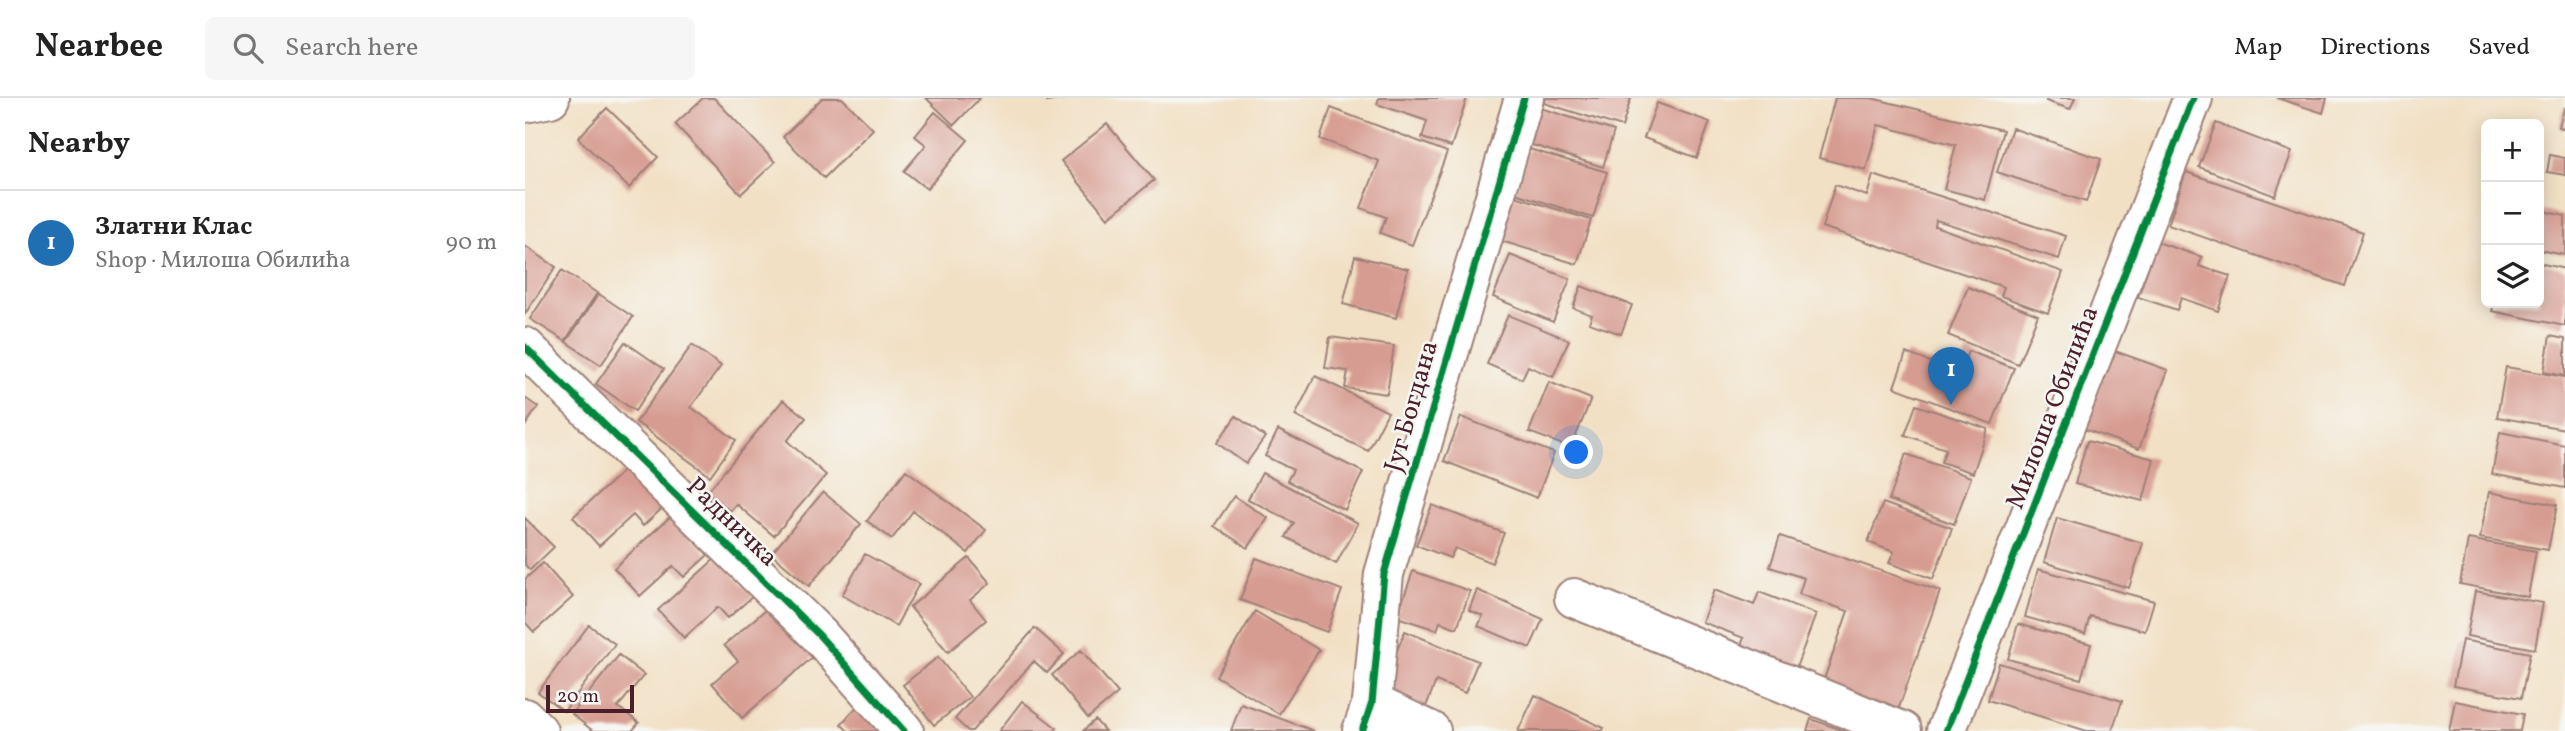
<!DOCTYPE html>
<html lang="en">
<head>
<meta charset="utf-8">
<style>
	body { margin:0; font-family:Vollkorn,serif; background:#f6f6f6; color:#222 }
	.controls { position:absolute; right:21px; top:21px; display:grid; overflow:hidden; border-radius:10px; box-shadow:0 4px 18px #0003 }
	.controls button { width:63px; height:63px; display:grid; place-items:center; padding:0; border:0; border-bottom:2px solid #e0e0e0; background:#fff; color:#222; font:35px sans-serif }
	.scale { position:absolute; left:21px; bottom:18px; width:88px; box-sizing:border-box; padding-left:7px; border:4px solid #4a1f2b; border-top:0; font-size:19px; line-height:24px; white-space:nowrap; color:#4a1f2b; -webkit-text-stroke:5px #f6f6f2; paint-order:stroke }
	.you { position:absolute; left:1052px; top:355px; width:24px; height:24px; margin:-18px; border:5px solid #fff; border-radius:50%; background:#1a73e8; box-shadow:0 0 0 10px #1a73e833 }
	.badge { display:grid; place-items:center; width:46px; height:46px; border-radius:50%; background:#1f6fb2; color:#fff; font-size:23px; font-weight:700 }
	.pin { position:absolute; translate:-50% -58px; filter:drop-shadow(0 2px 4px #0008) }
	.pin::after { content:''; position:absolute; top:37px; width:24px; height:21px; background:inherit; clip-path:polygon(0 0,100% 0,50% 100%) }
	.list { margin:0; padding:0; list-style:none }
	h2 { display:flex; justify-content:space-between; align-items:center; height:91px; margin:0; padding:0 28px; font-size:30px }
	h2 small { font-size:23px; font-weight:400; color:#767676 }
	.list li { display:grid; grid-template-columns:46px 1fr auto; gap:21px; align-items:center; box-sizing:border-box; height:105px; padding:0 28px; border-top:2px solid #e0e0e0 }
	.list b { display:block; font-size:26px; white-space:nowrap }
	.list p { margin:0; font-size:23px; white-space:nowrap; color:#767676 }
	.list em { font-size:23px; font-style:normal; color:#767676 }
	.icon { flex:none; width:38px; height:38px; fill:none; stroke:currentColor; stroke-width:2; stroke-linecap:round; stroke-linejoin:round }
	.map { position:relative; flex:none; width:2040px; height:633px; overflow:hidden }
	header { display:flex; align-items:center; gap:42px; box-sizing:border-box; height:98px; padding:0 35px; background:#fff; border-bottom:2px solid #e0e0e0 }
	header strong { font-size:33px }
	nav { display:flex; gap:38px; margin-inline-start:auto; font-size:24px }
	.search { width:490px; height:63px; background:#f6f6f6; display:flex; align-items:center; gap:18px; box-sizing:border-box; padding:0 24px; border-radius:10px; color:#767676; font-size:26px }
	main { display:flex }
	aside { flex:1; background:#fff }
	.map>svg:first-child { display:block }
	.building { fill:#d79c91 }
	.lines { fill:none; stroke-linecap:round; stroke-linejoin:round }
	.minor-casing { stroke:#9e8078; stroke-width:42 }
	.minor { stroke:#fff; stroke-width:38 }
	.cycleway-casing { stroke:#f6f6f2; stroke-width:11 }
	.cycleway { stroke:#00873e; stroke-width:7 }
	.labels { text-anchor:middle; stroke-width:5; stroke-linejoin:round; paint-order:stroke }
	.street-label { font-size:26px; fill:#4a1f2b; stroke:#f6f6f2 }
</style>
</head>
<body>
<header>
<strong>Nearbee</strong>
<div class="search"><svg class="icon" aria-label="search" viewBox="0 0 24 24"><circle cx="10" cy="10" r="6"/><path d="M15 15l6 6"/></svg>Search here</div>
<nav><a>Map</a><a>Directions</a><a>Saved</a></nav>
</header>
<main>
<aside>
<h2>Nearby<small></small></h2>
<ul class="list">
<li><span class="badge">1</span><div><b>Златни Клас</b><p>Shop · Милоша Обилића</p></div><em>90 m</em></li>
</ul>
</aside>
<div class="map">
<svg width="2040" height="633" viewBox="0 0 2040 633">
	<rect width="100%" height="100%" fill="#f6f6f2"/>
	<filter id="ink" filterUnits="userSpaceOnUse"><feTurbulence type="fractalNoise" baseFrequency=".0143" numOctaves="2"/><feDisplacementMap in="SourceGraphic" scale="14" xChannelSelector="R" yChannelSelector="G"/><feConvolveMatrix kernelMatrix="1 2 1 2 8 2 1 2 1" color-interpolation-filters="sRGB"/></filter>
	<filter id="wash" filterUnits="userSpaceOnUse"><feTurbulence type="fractalNoise" baseFrequency=".00686" numOctaves="4" result="noise"/><feDisplacementMap in="SourceGraphic" scale="28" xChannelSelector="R" yChannelSelector="G"/><feGaussianBlur stdDeviation="1.57" result="paint"/><feColorMatrix in="noise" values="0 0 0 0 0 0 0 0 0 0 0 0 0 0 0 0 0 1.4 0 .05"/><feComposite in="paint" operator="in"/></filter>
	<g filter="url(#wash)">
		<rect width="100%" height="100%" fill="#f2e0c4"/>
		<g id="blocks">
			<path class="building" d="M178,0H189L250,64L216,96L150,26Z
				M297,0H317L348,31L299,80L258,39Z
				M401,0H455L429,27Z
				M522,0H540V1L522,4Z
				M854,0H942L926,49L897,40L902,23L852,6Z
				M1021,0H1106L1097,29L1019,5Z
				M1310,0H1346L1478,32L1460,102L1419,91L1431,47L1353,27L1341,72L1294,60Z
				M1522,0H1550L1545,11L1521,3Z
				M1752,0H1802L1798,15Z
				M1132,5L1185,24L1172,60L1119,40Z
				M1012,9L1089,33L1078,69L1001,45Z
				M82,10L133,59L104,90L53,40Z
				M806,10L922,54L887,147L855,135L861,119L836,110L854,63L795,41Z
				M2039,10H2040V31L2034,29Z
				M410,14L443,42L402,91L379,73L401,47L390,38Z
				M1691,25L1767,54L1750,98L1674,69Z
				M582,26L629,82L583,120L536,63Z
				M1487,30L1576,61L1561,104L1472,74Z
				M1004,51L1082,74L1068,120L990,95Z
				M2025,57L2040,60V77L2022,74Z
				M1661,74L1838,134L1820,188L1643,127Z
				M1348,77L1541,138L1534,161L1411,122L1410,128L1538,174L1523,215L1476,198L1479,189L1297,129L1310,87L1342,98Z
				M987,97L1066,122L1052,166L973,142Z
				M2014,112L2040,118V157L2014,152Z
				M1632,144L1677,159L1674,168L1705,178L1693,213L1656,200L1652,212L1613,199Z
				M0,148L31,169L0,216Z
				M985,157L1045,181L1028,224L968,199Z
				M830,158L883,171L871,220L818,206Z
				M2014,165L2040,171V228L1967,213L1969,205H2014Z
				M37,172L72,195L40,243L5,221Z
				M1056,188L1107,207L1096,236L1064,225L1067,217L1048,210Z
				M1443,189L1513,217L1493,266L1423,237Z
				M74,196L108,219L76,267L41,244Z
				M983,217L1044,242L1028,279L1003,268L997,281L962,266Z
				M2025,238L2040,241V278L2019,274Z
				M805,239L869,248L862,296L820,290L823,273L800,270Z
				M100,244L139,271L110,313L71,286Z
				M167,247L196,268L166,309L211,342L185,378L111,324Z
				M1587,252L1643,272L1614,351L1559,331Z
				M1443,253L1489,270L1467,326L1369,289L1381,255L1435,275Z
				M1981,269L2040,279V331L1972,319Z
				M790,278L863,314L843,353L770,318Z
				M1024,284L1066,301L1046,350L1004,334Z
				M0,300L13,309L0,328Z
				M258,302L281,320L262,343L301,377L249,438L211,406L205,413L182,394Z
				M1391,307L1463,331L1448,375L1416,364L1421,351L1380,337Z
				M711,318L740,339L721,366L692,345Z
				M936,319L1029,355L1012,400L919,363Z
				M753,332L838,374L820,412L762,383L768,372L740,358Z
				M1975,334L2040,347V390L1967,376Z
				M1562,343L1629,361L1618,403L1550,386Z
				M1381,356L1446,379L1429,426L1364,402Z
				M106,366L143,405L118,428L108,417L74,448L48,419Z
				M381,372L461,432L443,455L388,413L367,441L342,423Z
				M737,375L833,425L811,466L761,439L769,425L723,401Z
				M298,394L336,426L284,488L246,456Z
				M1964,394L2032,407L2023,452L1955,440Z
				M709,398L743,420L723,450L689,428Z
				M1358,405L1427,430L1408,481L1364,465L1369,454L1343,444Z
				M907,407L979,435L967,465L930,450L925,460L891,447Z
				M147,417L183,457L159,479L148,468L115,498L89,470Z
				M0,420L29,449L5,472L0,467Z
				M1532,420L1618,445L1604,490L1519,464Z
				M1255,438L1415,493L1371,618L1296,590L1323,513L1274,496L1279,480L1245,469Z
				M1943,441L2011,453L2003,499L1935,486Z
				M340,456L394,486L371,528L317,497Z
				M192,459L228,498L203,520L193,509L159,540L133,512Z
				M444,460L465,485L445,502L461,522L423,554L385,509Z
				M731,460L817,492L802,534L715,502Z
				M18,465L48,499L9,534L0,524V481Z
				M1513,471L1629,503L1620,533L1565,518L1560,536L1500,519Z
				M888,473L945,493L932,530L915,524L912,532L872,519Z
				M952,492L1018,521L1005,550L953,528L958,518L944,512Z
				M1189,492L1229,507L1234,494L1291,516L1269,575L1213,554L1219,540L1177,524Z
				M1950,493L2018,505L2010,551L1942,538Z
				M245,508L289,558L217,620L187,585L213,563L199,547Z
				M730,513L794,552L754,616L691,578Z
				M1493,526L1566,546L1556,581L1483,561Z
				M64,527L90,546L39,613L13,594Z
				M510,530L539,556L522,575L509,563L447,633H443L430,621Z
				M880,533L953,563L940,595L911,583L900,611L856,592Z
				M1937,542L2005,555L1996,600L1928,588Z
				M556,552L593,595L563,620L527,577Z
				M94,557L119,577L93,609L114,625L107,633H68L47,616Z
				M413,559L445,599L409,627L378,587Z
				M1474,565L1597,603L1587,633H1562L1463,602Z
				M1010,597L1079,630L1077,633H993Z
				M338,602L354,633H323L316,626Z
				M497,603L532,630L529,633H474Z
				M1930,603L1998,616L1995,633H1924Z
				M716,606L789,633H706Z
				M1286,621L1319,633H1282Z
				M570,622L580,633H558Z"/>
		</g>
	</g>
	<g filter="url(#ink)">
		<use href="#blocks" fill-opacity="0" stroke="#9e8078" stroke-width="2"/>
		<g class="lines">
			<defs>
				<path id="minor" d="M0,5L25,0
					M0,249L294,537L379,633
					M1049,500L1377,633
					M847,605L906,633
					M0,620L13,633
					M837,633L847,605L859,476L999,0
					M1421,633L1668,0"/>
			</defs>
			<use href="#minor" class="minor-casing"/>
			<use href="#minor" class="minor"/>
			<defs>
				<path id="cycleway" d="M0,249L294,537L379,633
					M837,633L847,605L859,476L999,0
					M1421,633L1668,0"/>
			</defs>
			<use href="#cycleway" class="cycleway-casing"/>
			<use href="#cycleway" class="cycleway"/>
		</g>
	</g>
	<g class="labels">
		<g class="street-label">
			<text transform="translate(885 308) rotate(-74)" y="9">Југ Богдана</text>
			<text transform="translate(1526 309) rotate(-69)" y="9">Милоша Обилића</text>
			<text transform="translate(208 423) rotate(44)" y="9">Радничка</text>
		</g>
	</g>
</svg>
<div class="controls">
<button>+</button>
<button>−</button>
<button><svg class="icon" aria-label="layers" viewBox="0 0 24 24"><path d="M12 4l9 5-9 5-9-5zM3 14l9 5 9-5"/></svg></button>
</div>
<div class="scale">20 m</div>
<div class="you"></div>
<div class="pin badge" style="left:1426px;top:307px">1</div>
</div>
</main>
</body>
</html>
